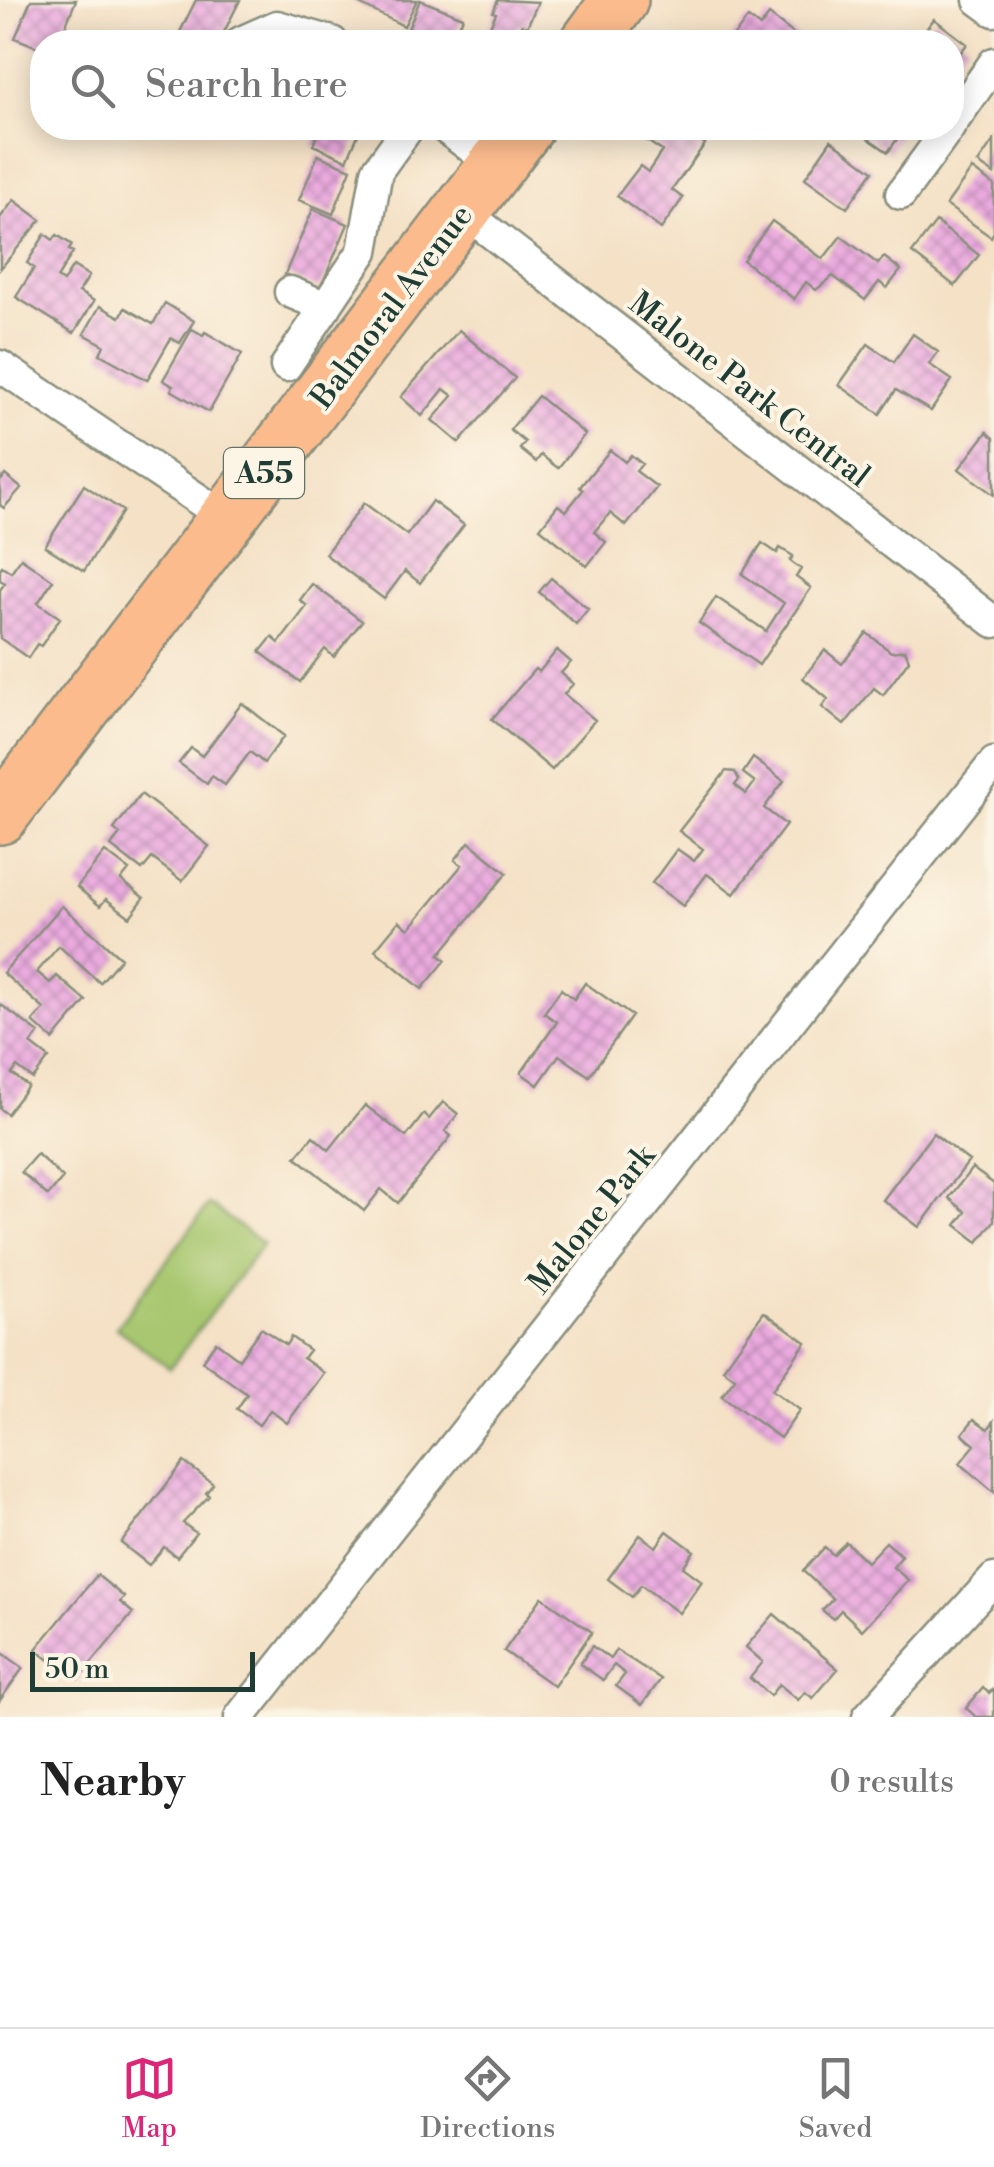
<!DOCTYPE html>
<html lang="en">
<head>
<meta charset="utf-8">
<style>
	body { margin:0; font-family:"Libre Bodoni",serif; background:#f6f6f6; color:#222 }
	.scale { position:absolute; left:30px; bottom:25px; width:225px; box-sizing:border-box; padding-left:10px; border:5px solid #1f3d34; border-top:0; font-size:28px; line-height:35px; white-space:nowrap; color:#1f3d34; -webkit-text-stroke:8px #fcf5e5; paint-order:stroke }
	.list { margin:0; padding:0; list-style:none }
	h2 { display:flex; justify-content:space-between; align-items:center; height:130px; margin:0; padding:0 40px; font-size:42px }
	h2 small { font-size:32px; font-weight:400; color:#767676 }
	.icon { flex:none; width:55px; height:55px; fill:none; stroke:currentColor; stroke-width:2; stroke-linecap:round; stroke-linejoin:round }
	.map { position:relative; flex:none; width:994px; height:1717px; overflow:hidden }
	.search { position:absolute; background:#fff; box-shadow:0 5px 25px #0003; left:30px; right:30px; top:30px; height:110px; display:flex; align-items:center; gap:25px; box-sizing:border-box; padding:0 35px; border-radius:40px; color:#767676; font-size:38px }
	.sheet { height:310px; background:#fff }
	nav { display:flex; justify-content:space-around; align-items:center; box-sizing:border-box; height:140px; border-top:2px solid #e0e0e0; background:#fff; font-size:28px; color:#767676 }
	nav a { display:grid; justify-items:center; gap:5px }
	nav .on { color:#db2777 }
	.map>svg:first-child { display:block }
	.green { fill:#a8c76f; stroke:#648252; stroke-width:2.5 }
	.building { fill:url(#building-cross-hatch) }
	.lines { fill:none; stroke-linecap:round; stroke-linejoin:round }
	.street-casing { stroke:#8a8f7d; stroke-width:35 }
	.highway-casing { stroke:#8a8f7d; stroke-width:60 }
	.street { stroke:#fff; stroke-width:30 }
	.highway { stroke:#fbbb8d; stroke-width:55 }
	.labels { text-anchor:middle; stroke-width:8; stroke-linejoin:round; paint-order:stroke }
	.shield { fill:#fcf5e5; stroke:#617469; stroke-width:2.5 }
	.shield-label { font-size:30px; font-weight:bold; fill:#1f3d34 }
	.street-label { font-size:32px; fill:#1f3d34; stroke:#fcf5e5 }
</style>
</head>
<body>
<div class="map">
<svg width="994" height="1717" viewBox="0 0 994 1717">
	<defs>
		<pattern id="building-cross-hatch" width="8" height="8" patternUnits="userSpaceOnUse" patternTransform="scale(2.5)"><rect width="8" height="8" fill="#ebaadf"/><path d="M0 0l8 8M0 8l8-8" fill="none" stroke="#be8cb6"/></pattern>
	</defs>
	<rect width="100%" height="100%" fill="#fcf5e5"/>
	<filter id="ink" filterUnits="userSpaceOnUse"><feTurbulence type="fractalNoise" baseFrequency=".01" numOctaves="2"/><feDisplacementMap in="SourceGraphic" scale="20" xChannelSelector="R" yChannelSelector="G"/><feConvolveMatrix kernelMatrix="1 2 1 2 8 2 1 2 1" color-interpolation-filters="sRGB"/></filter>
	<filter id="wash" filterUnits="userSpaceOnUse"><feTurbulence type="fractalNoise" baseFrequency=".0048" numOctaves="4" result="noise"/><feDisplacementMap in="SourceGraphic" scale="40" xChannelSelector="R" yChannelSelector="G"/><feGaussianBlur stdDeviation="2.25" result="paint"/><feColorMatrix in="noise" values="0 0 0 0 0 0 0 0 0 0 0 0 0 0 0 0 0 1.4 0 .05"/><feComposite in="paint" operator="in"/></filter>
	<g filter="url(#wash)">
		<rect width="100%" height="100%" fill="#f4e1c6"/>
		<path class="green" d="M209,1204L263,1244L170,1368L116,1328Z"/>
		<g id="blocks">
			<path class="building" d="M31,0H76L59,42H42V49L15,38Z
				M196,0H240L219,42H175Z
				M351,0H417L404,26Z
				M420,0L463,17L452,42H421L405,36Z
				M498,0L538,2L527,27L521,25L513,42H483L496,13L493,12Z
				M769,15L799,38L796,42H729L748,18L760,27Z
				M934,19L967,44L952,64V42H916Z
				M320,128H361L347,160L313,145Z
				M656,128H682L705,144L672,190L683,198L661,229L617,196L640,166L648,172L662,151L646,140Z
				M853,128H905L888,152Z
				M831,140L873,171L847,208L805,178Z
				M994,140V174L978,163Z
				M318,155L351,169L333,214L299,200Z
				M972,169L994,185V232L991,237L946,205Z
				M14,200L41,220L0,269V218Z
				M313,209L348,224L320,289L285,274Z
				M772,221L823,259L841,236L878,264L884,257L901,270L887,288L879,282L865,300L833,276L816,290L806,282L794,299L743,260Z
				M936,222L979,255L955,286L912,253Z
				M45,234L53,240L57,235L72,245L69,250L73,252L57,278L63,282L73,266L89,276L79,292L94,301L74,333L16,297L34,268L27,263Z
				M165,303L194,321L180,343L171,338L147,380L100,354L104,345L84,334L100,306L120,317L125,308L153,324Z
				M192,329L203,335L205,332L242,354L209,412L171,390L173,386L163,380Z
				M459,330L515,378L459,443L432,420L453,396L444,389L422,416L401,397Z
				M913,334L938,352L929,364L952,380L931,411L896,390L880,414L839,385L868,344L894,362Z
				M538,396L585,434L558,468L541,455L536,462L520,449L525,442L510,430Z
				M987,432L994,438V495L959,469Z
				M610,450L625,462L631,455L642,464L636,471L657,487L626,526L610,513L594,532L606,542L587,566L540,528L558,505L566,511L583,490L580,487Z
				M5,475L21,488L4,508L0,505V477L2,479Z
				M84,485L123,511L84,571L45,546Z
				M432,501L464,525L420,583L405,571L384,599L325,554L364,503L407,535Z
				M762,543L777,553L780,548L793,556L790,561L801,569L796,577L811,588L759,665L699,623L716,597L766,631L784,603L742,574Z
				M21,558L53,580L38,603L60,618L41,646L37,644L28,658L0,638V590L5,583L0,580V569L2,566L11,572Z
				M551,578L588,609L576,624L539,592Z
				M312,584L362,621L334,657L325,649L300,682L260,652L272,637L279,643L307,606L300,600Z
				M867,633L891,652L905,650L909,660L883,695L874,688L844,725L822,707L828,699L803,678L825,650L842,664Z
				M557,650L571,662L561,673L573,684L564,694L595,720L552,770L492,719L535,669L539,672Z
				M242,703L284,736L264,763L250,752L225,785L212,776L207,784L179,763L191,748L202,756Z
				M753,758L784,781L764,808L786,825L734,894L707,874L683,906L652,883L677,849L694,861L703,849L679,831L726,771L735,772L739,780L735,785L746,794L755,782L743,773Z
				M141,794L209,846L182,881L152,858L142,870L111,846L120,834L114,829Z
				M469,842L507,873L439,955L446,960L422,989L375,950L399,921L409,929L462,865L455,860Z
				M105,852L129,870L121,880L144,898L130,917L106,899L100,906L77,887Z
				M62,906L121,958L100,983L59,946L37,972L50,983L57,976L86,1001L53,1040L33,1022L44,1009L3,973Z
				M585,983L632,1016L589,1076L559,1055L538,1085L521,1073L557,1022L544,1013L561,989L574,999Z
				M0,1004L39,1033L31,1044L49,1058L33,1079L17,1067L12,1074L28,1086L7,1114L0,1109Z
				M443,1102L458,1114L445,1131L451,1136L398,1203L381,1189L364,1211L296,1157L313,1136L329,1150L365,1105L406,1137L424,1114L429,1119Z
				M933,1133L969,1161L919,1227L883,1200Z
				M37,1154L63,1178L48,1196L21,1172Z
				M972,1168L994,1184V1221L978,1242L956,1225L966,1212L949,1198Z
				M764,1312L806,1342L772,1390L800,1410L780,1438L722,1396L735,1378L723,1369Z
				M261,1328L286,1345L291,1337L309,1350L303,1358L324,1373L287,1423L270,1410L259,1425L237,1409L247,1394L202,1361L216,1342L239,1359Z
				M974,1419L988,1429L994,1421V1492L960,1463L975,1445L962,1434Z
				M184,1462L213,1484L206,1493L209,1496L183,1523L196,1533L177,1557L164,1547L149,1565L121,1543Z
				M667,1531L694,1551L683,1567L702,1581L679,1613L641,1585L632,1597L608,1579L640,1535L656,1547Z
				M846,1542L867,1562L886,1542L902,1556L893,1567L908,1580L862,1630L841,1610L833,1619L822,1610L833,1599L803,1571L825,1547L833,1555Z
				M97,1575L124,1597L120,1602L133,1613L78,1679L66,1668L64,1672L36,1649Z
				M542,1597L592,1632L554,1686L504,1651Z
				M774,1614L838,1669L813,1698L805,1692L798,1700L779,1684L770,1696L750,1678L763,1662L746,1647Z
				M592,1646L610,1659L616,1650L661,1679L642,1705L616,1686L625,1674L614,1665L603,1680L580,1664Z
				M0,1651L23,1668L0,1700Z
				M983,1688L989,1693L994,1688V1717H976L966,1708Z"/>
		</g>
	</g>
	<g filter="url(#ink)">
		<use href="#blocks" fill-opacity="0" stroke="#8a8f7d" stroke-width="2.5"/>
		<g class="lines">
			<defs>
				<path id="street" d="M979,0L994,11
					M241,42L277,26L332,42
					M952,123L994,63
					M445,128L496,166
					M901,194L949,128
					M463,211L994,622
					M290,292L326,307
					M0,366L229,520
					M286,366L363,251L377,171L408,128
					M240,1717L994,763
					M868,1717L994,1579"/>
				<path id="highway" d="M589,42L620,0
					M0,816L525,128"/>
			</defs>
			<use href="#street" class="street-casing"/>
			<use href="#highway" class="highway-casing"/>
			<use href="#street" class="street"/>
			<use href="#highway" class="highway"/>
		</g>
	</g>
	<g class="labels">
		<rect class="shield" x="224" y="448" width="80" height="50" rx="8"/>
		<g class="shield-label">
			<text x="264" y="483">A55</text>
		</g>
		<g class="street-label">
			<text transform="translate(391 306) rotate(-53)" y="11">Balmoral Avenue</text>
			<text transform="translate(750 389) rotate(38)" y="11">Malone Park Central</text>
			<text transform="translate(591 1219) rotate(-51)" y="11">Malone Park</text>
		</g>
	</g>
</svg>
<div class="scale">50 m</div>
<div class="search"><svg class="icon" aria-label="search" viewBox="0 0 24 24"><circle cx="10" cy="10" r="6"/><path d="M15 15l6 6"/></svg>Search here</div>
</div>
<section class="sheet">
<h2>Nearby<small>0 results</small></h2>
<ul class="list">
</ul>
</section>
<nav>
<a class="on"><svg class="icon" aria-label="map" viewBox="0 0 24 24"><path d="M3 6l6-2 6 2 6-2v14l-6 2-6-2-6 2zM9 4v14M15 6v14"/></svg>Map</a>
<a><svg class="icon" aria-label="directions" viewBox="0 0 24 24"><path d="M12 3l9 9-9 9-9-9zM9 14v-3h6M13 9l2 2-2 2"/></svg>Directions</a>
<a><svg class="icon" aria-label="saved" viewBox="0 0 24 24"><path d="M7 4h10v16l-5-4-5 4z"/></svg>Saved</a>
</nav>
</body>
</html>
